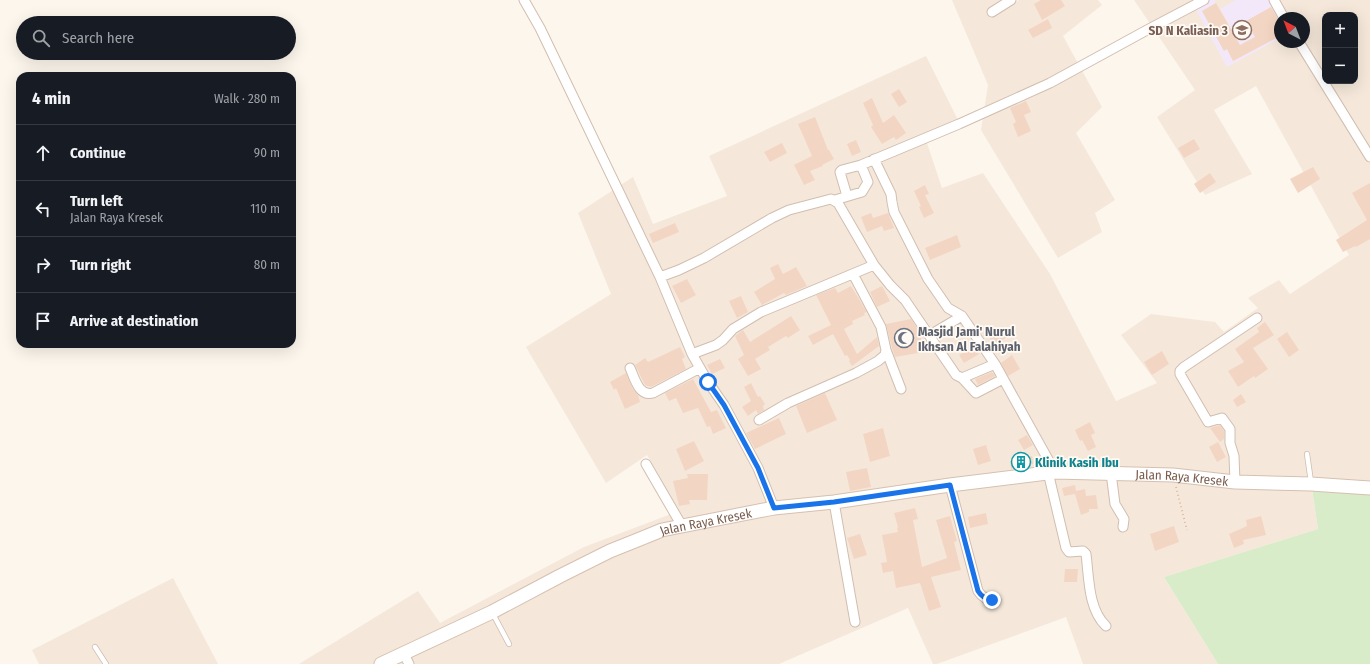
<!DOCTYPE html>
<html lang="en">
<head>
<meta charset="utf-8">
<style>
	body { margin:0; font-family:"Fira Sans Condensed",sans-serif; background:#20242c; color:#f1f3f6 }
	.controls { position:absolute; right:12px; top:12px; display:grid; overflow:hidden; border-radius:8px; box-shadow:0 4px 16px #0002 }
	.controls button { width:36px; height:36px; display:grid; place-items:center; padding:0; border:0; border-bottom:1px solid #363941; background:#171b24; color:#f1f3f6; font:20px sans-serif }
	.compass { position:absolute; left:1274px; top:12px; width:36px; height:36px; border-radius:50%; background:#171b24; box-shadow:0 4px 16px #0002; rotate:318deg }
	.stop { position:absolute; width:12px; height:12px; margin:-9px; border:3px solid #1a73e8; border-radius:50%; background:#fff }
	.stop.end { background:#1a73e8; border-color:#fff; box-shadow:0 1px 4px #0008 }
	.list { margin:0; padding:0; list-style:none }
	h2 { display:flex; justify-content:space-between; align-items:center; height:52px; margin:0; padding:0 16px; font-size:17px }
	h2 small { font-size:13px; font-weight:400; color:#9ea1a6 }
	.list li { display:grid; grid-template-columns:26px 1fr auto; gap:12px; align-items:center; box-sizing:border-box; height:56px; padding:0 16px; border-top:1px solid #363941 }
	.list b { display:block; font-size:15px; white-space:nowrap }
	.list p { margin:0; font-size:13px; white-space:nowrap; color:#9ea1a6 }
	.list em { font-size:13px; font-style:normal; color:#9ea1a6 }
	.icon { flex:none; width:22px; height:22px; fill:none; stroke:currentColor; stroke-width:2; stroke-linecap:round; stroke-linejoin:round }
	.map { position:relative; flex:none; width:1370px; height:664px; overflow:hidden }
	.search { position:absolute; background:#171b24; box-shadow:0 4px 16px #0002; left:16px; top:16px; width:280px; height:44px; display:flex; align-items:center; gap:10px; box-sizing:border-box; padding:0 14px; border-radius:22px; color:#9ea1a6; font-size:15px }
	.panel { position:absolute; background:#171b24; box-shadow:0 4px 16px #0002; left:16px; top:72px; width:280px; height:276px; border-radius:12px }
	.map>svg:first-child { display:block }
	.residential { fill:#f5e8da; fill-rule:evenodd }
	.education { fill:#f3e8fa; fill-rule:evenodd }
	.green { fill:#d8ecc9 }
	.building { fill:#f3d5c3 }
	.lines { fill:none; stroke-linecap:round; stroke-linejoin:round }
	.service-casing { stroke:#d1beb0; stroke-width:6 }
	.minor-casing { stroke:#d1beb0; stroke-width:11 }
	.secondary-casing { stroke:#d6c0b0; stroke-width:15 }
	.path { stroke:#d9b8a5; stroke-width:2; stroke-dasharray:1 3; stroke-linecap:butt }
	.service { stroke:#fff; stroke-width:4.5 }
	.minor { stroke:#fff; stroke-width:9 }
	.secondary { stroke:#fff; stroke-width:13 }
	.route { stroke:#1a73e8; stroke-width:5 }
	.labels { text-anchor:middle; stroke-width:3.5; stroke-linejoin:round; paint-order:stroke }
	.education-label { font-size:13px; font-weight:bold; fill:#785e54; stroke:#fffaf3; text-anchor:end }
	.worship-label { font-size:13px; font-weight:bold; fill:#5b616d; stroke:#fffaf3; text-anchor:start }
	.culture-label { font-size:13px; font-weight:bold; fill:#0d838f; stroke:#fffaf3; text-anchor:start }
	.street-label { font-size:13px; fill:#7a5c4d; stroke:#fffaf3 }
</style>
</head>
<body>
<div class="map">
<svg width="1370" height="664" viewBox="0 0 1370 664">
	<rect width="100%" height="100%" fill="#fdf6ec"/>
	<path class="residential" d="M952,0H1001L1003,10L1019,0H1098L1102,5L1063,36L1102,107L1076,133L1115,200L1095,213L1102,232L1058,258L981,130L988,85Z
		M1134,0H1370V493L1312,490L1318,529L1164,577L1218,664H1083L1066,617L937,664H933L908,608L779,664H299L418,591L440,623L584,547L679,511L647,455L606,483L526,347L611,294L578,213L633,177L653,224L727,196L709,156L926,56L960,124L927,143L942,188L983,173L1050,274L1116,401L1157,383L1121,335L1151,314L1215,322L1224,332L1258,308L1248,298L1279,280L1290,294L1349,255L1256,86L1214,110L1252,174L1205,195L1157,117L1195,90ZM1325,15H1355V81H1325ZM1280,18H1304V42H1280Z
		M173,578L218,664H39L32,650Z"/>
	<path class="education" d="M1205,0H1215L1216,3L1202,11L1224,51L1239,42L1220,9L1236,0H1269L1280,20V26L1279,24L1228,52L1233,61L1280,36V38L1227,67L1194,6ZM1271,7L1279,21L1254,35Z"/>
	<path class="green" d="M1312,489L1370,493V664H1218L1164,577L1318,529Z"/>
	<path class="building" d="M1041,0H1061L1065,6L1042,20L1034,4Z
		M1216,3L1240,45L1255,37L1246,21L1271,7L1280,23V36L1233,61L1227,49L1224,51L1202,11Z
		M1048,19L1052,28L1033,38L1028,30Z
		M899,89L907,102L899,107L891,94Z
		M872,98L883,123L894,115L906,133L896,140L894,137L882,144L871,127L873,125L863,103Z
		M1026,101L1031,112L1024,115L1031,131L1018,137L1013,124L1016,122L1010,108Z
		M815,117L828,150H829L834,159L822,165L823,166L810,171L815,180L804,185L794,165L812,156L798,124Z
		M1194,139L1200,149L1184,158L1178,148Z
		M856,140L861,152L852,156L847,144Z
		M782,143L787,153L770,162L764,152Z
		M1313,167L1320,179L1298,193L1290,179Z
		M1210,173L1216,182L1200,193L1194,184Z
		M1370,183V239L1356,247L1355,246L1343,252L1336,240L1367,220L1352,193Z
		M925,185L929,194L925,195L934,213L924,218L919,207L921,206L914,191Z
		M871,213L873,218L888,213L894,228L884,231L882,226L867,232L861,217Z
		M675,223L679,232L653,243L649,234Z
		M957,235L961,247L930,260L925,248Z
		M778,264L783,274L796,267L807,286L786,295L784,293L762,305L754,292L775,279L770,268Z
		M687,279L696,295L681,303L672,286Z
		M851,286L867,312L864,313L865,315L852,321L853,324L844,329L857,354L877,337L879,346L852,366L849,361L850,360L847,355L845,356L833,334L813,345L808,336L831,325L816,295L835,288L838,293Z
		M882,286L890,301L877,307L870,292Z
		M741,296L748,312L737,318L729,301Z
		M791,316L800,330L788,338L786,336L768,347L770,350L755,359L761,369L748,376L738,359L744,355L735,336L743,330L750,342Z
		M911,319L920,333L924,352L895,357L892,348L886,324Z
		M1265,322L1274,335L1253,348L1268,369L1255,378L1254,376L1238,387L1228,371L1244,362L1235,349L1259,332L1257,328Z
		M1002,329L1007,337L994,345L989,337Z
		M1287,332L1299,350L1289,357L1277,339Z
		M974,346L979,354L964,363L959,355Z
		M680,347L685,357L682,359L686,369L651,387L645,385L635,365L645,358L648,362Z
		M1162,351L1169,364L1152,375L1144,362Z
		M1012,355L1020,369L1008,376L1001,363Z
		M720,359L725,368L712,374L707,365Z
		M992,372L995,376L978,385L975,379Z
		M626,373L633,389L638,395L640,402L625,409L616,388L614,390L610,382Z
		M693,379L711,412L717,410L726,428L713,434L710,426L707,427L698,408L683,413L676,398L669,401L665,393Z
		M751,383L758,397L760,396L765,404L763,406L764,410L758,414L756,410L748,416L742,407L751,401L744,387Z
		M825,393L837,420L807,433L796,406Z
		M1241,394L1246,402L1237,407L1233,400Z
		M779,418L786,434L755,449L746,433Z
		M1090,422L1095,433L1091,435L1096,447L1088,451L1082,440L1080,441L1075,430Z
		M1220,425L1224,431V439L1220,442L1210,428Z
		M883,428L890,456L870,462L863,434Z
		M1027,435L1033,445L1024,450L1018,440Z
		M694,441L704,461L685,471L676,449Z
		M1218,442L1226,457L1217,462L1209,447Z
		M986,445L991,461L978,465L973,449Z
		M1032,456L1033,464L1011,469L1010,461Z
		M867,468L871,487L850,491L846,472Z
		M687,474H708L707,500H689L690,504L679,506L673,481L688,478Z
		M1075,485L1076,491L1085,489L1086,496L1096,495L1098,509H1089V512L1081,515L1075,494L1064,496L1062,488Z
		M915,508L918,519L913,520L922,567L947,558L936,520L950,516L957,541L954,542L961,570L931,577L941,607L929,611L920,583L896,588L893,571L883,573L881,563L887,562L882,535L898,532L897,528L898,527L894,513Z
		M986,513L988,524L970,528L968,517Z
		M1261,516L1266,535L1243,540L1244,544L1234,548L1229,534L1247,526L1246,520Z
		M1174,526L1179,542L1155,551L1150,534Z
		M860,534L867,555L854,559L847,538Z
		M1065,569H1078L1077,582H1064Z"/>
	<g class="lines">
		<defs>
			<path id="service" d="M1307,454L1311,482
				M493,614L509,644
				M95,647L106,664"/>
			<path id="minor" d="M524,0L540,28L660,277L692,354L708,382L724,405L758,468L774,508
				M1274,0L1284,18
				M992,12L1011,0
				M1299,42L1370,157
				M874,159L891,194L892,202L894,212L928,279L948,308L962,316L995,364L1055,472
				M847,196L840,172L842,170L861,165
				M835,200L862,192L868,182L861,165L959,124L1050,83L1147,30L1204,0
				M660,277L679,270L704,258L772,218L789,210L831,199L838,203L874,265
				M930,335L962,316
				M886,350L901,389
				M692,354L716,345L723,340L733,329L761,312L874,265L890,285L905,300L956,375L962,378L995,364
				M630,368C635,379 639,397 653,393L700,368
				M962,378L974,391L976,393L1003,379
				M759,420L788,403L856,373L878,361L885,355L886,350L881,327L853,274
				M646,464L682,526
				M1048,472L1066,548L1069,552L1083,551L1086,554C1089,577 1088,609 1106,626
				M1111,473L1115,504L1124,519L1123,527
				M1235,482L1234,456L1230,443V429L1222,418L1208,422L1180,374V371L1184,367L1257,318
				M950,485L978,591C982,597 988,601 996,600
				M834,502L855,622
				M404,654L409,664"/>
			<g id="secondary">
				<path id="s1" d="M381,664L492,612L560,576L610,551L640,539L662,530L682,526L774,508L834,502L950,485L1055,472L1173,475L1235,482L1311,484L1370,488"/>
			</g>
		</defs>
		<use href="#service" class="service-casing"/>
		<use href="#minor" class="minor-casing"/>
		<use href="#secondary" class="secondary-casing"/>
		<path class="path" d="M1176,487L1187,530"/>
		<use href="#service" class="service"/>
		<use href="#minor" class="minor"/>
		<use href="#secondary" class="secondary"/>
	</g>
	<g class="lines">
		<path class="route" d="M708,382L724,405L758,468L774,508L834,502L950,485L978,591C981,596 986,599 992,600"/>
	</g>
	<defs>
		<symbol id="school-ring" viewBox="-11 -11 22 22"><circle r="9.5" fill="#fffaf3" stroke="#8d6e63" stroke-width="1.5"/><path d="M0-5L7-2L0 1L-7-2ZM-4 1L0 2.5L4 1V4Q0 6-4 4Z" fill="#8d6e63"/></symbol>
		<symbol id="mosque-ring" viewBox="-11 -11 22 22"><circle r="9.5" fill="#fffaf3" stroke="#6b7280" stroke-width="1.5"/><path d="M3.5-4.9A6 6 0 1 0 3.5 4.9A5 5 0 1 1 3.5-4.9Z" fill="#6b7280"/></symbol>
		<symbol id="building-ring" viewBox="-11 -11 22 22"><circle r="9.5" fill="#fffaf3" stroke="#0f9aa8" stroke-width="1.5"/><path d="M-4-6H4V6H1V3H-1V6H-4ZM-2.5-4.3h1.7v1.8h-1.7ZM.8-4.3h1.7v1.8H.8ZM-2.5-1h1.7V.8h-1.7ZM.8-1h1.7V.8H.8Z" fill="#0f9aa8"/></symbol>
	</defs>
	<g fill-rule="evenodd">
		<use href="#school-ring" x="1231" y="19" width="22" height="22"/>
		<use href="#mosque-ring" x="893" y="327" width="22" height="22"/>
		<use href="#building-ring" x="1010" y="451" width="22" height="22"/>
	</g>
	<g class="labels">
		<g class="education-label">
			<text x="1228" y="35">SD N Kaliasin 3</text>
		</g>
		<g class="worship-label">
			<text x="918" y="336">Masjid Jami' Nurul<tspan x="918" dy="15">Ikhsan Al Falahiyah</tspan></text>
		</g>
		<g class="culture-label">
			<text x="1035" y="467">Klinik Kasih Ibu</text>
		</g>
		<g class="street-label">
			<text dy="5" stroke="none"><textPath href="#s1" startOffset="836">Jalan Raya Kresek</textPath></text>
			<text dy="5" stroke="none"><textPath href="#s1" startOffset="356">Jalan Raya Kresek</textPath></text>
		</g>
	</g>
</svg>
<div class="controls">
<button>+</button>
<button>−</button>
</div>
<svg class="compass" viewBox="-18 -18 36 36"><path d="M0-13l5 13h-10z" fill="#e53935"/><path d="M0 13l5-13h-10z" fill="#9ea1a6"/></svg>
<div class="stop" style="left:708px;top:382px"></div>
<div class="stop end" style="left:992px;top:600px"></div>
<div class="search"><svg class="icon" aria-label="search" viewBox="0 0 24 24"><circle cx="10" cy="10" r="6"/><path d="M15 15l6 6"/></svg>Search here</div>
<section class="panel">
<h2>4 min<small>Walk · 280 m</small></h2>
<ul class="list">
<li><svg class="icon" aria-label="ahead" viewBox="0 0 24 24"><path d="M12 20V5M6 11l6-6 6 6"/></svg><div><b>Continue</b></div><em>90 m</em></li>
<li><svg class="icon" aria-label="left" viewBox="0 0 24 24"><path d="M17 20v-9H6M10 6l-5 5 5 5"/></svg><div><b>Turn left</b><p>Jalan Raya Kresek</p></div><em>110 m</em></li>
<li><svg class="icon" aria-label="right" viewBox="0 0 24 24"><path d="M7 20v-9h11M14 6l5 5-5 5"/></svg><div><b>Turn right</b></div><em>80 m</em></li>
<li><svg class="icon" aria-label="arrive" viewBox="0 0 24 24"><path d="M6 21V4h12l-3 4 3 4H6"/></svg><div><b>Arrive at destination</b></div></li>
</ul>
</section>
</div>
</body>
</html>
